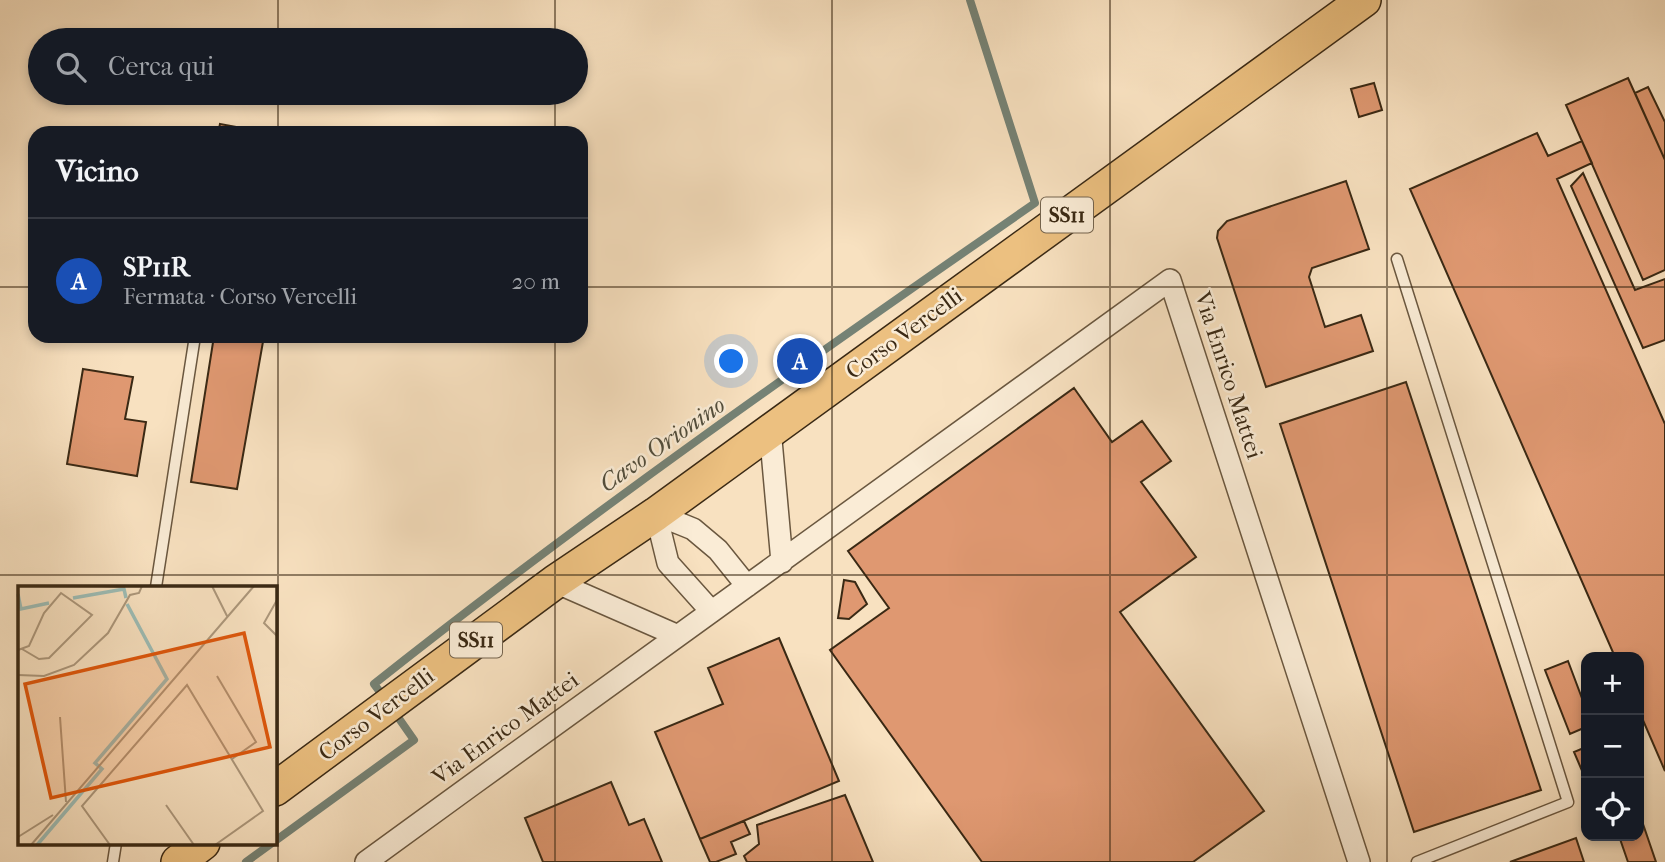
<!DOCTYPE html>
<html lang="it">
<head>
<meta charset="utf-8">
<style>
	body { margin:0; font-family:"IM FELL French Canon",serif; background:#20242c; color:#f1f3f6 }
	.controls { position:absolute; right:21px; bottom:21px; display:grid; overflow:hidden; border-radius:14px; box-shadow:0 4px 10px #0003 }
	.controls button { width:63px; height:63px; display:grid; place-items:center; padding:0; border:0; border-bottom:2px solid #363941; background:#171b24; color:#f1f3f6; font:35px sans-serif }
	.you { position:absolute; left:732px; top:362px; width:24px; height:24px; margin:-18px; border:5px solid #fff; border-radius:50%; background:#1a73e8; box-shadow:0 0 0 10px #1a73e833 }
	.badge { display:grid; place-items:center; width:46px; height:46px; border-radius:50%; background:#8c9099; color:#fff; font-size:23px; font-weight:700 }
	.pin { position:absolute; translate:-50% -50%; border:4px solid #fff; box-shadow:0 2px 7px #0006 }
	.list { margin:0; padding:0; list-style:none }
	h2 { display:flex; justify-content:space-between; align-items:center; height:91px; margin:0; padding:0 28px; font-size:30px }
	h2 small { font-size:23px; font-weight:400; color:#9ea1a6 }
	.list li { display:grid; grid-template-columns:46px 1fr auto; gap:21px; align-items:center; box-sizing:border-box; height:126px; padding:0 28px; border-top:2px solid #363941 }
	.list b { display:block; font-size:26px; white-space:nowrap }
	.list p { margin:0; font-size:23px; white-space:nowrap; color:#9ea1a6 }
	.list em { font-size:23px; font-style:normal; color:#9ea1a6 }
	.icon { flex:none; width:38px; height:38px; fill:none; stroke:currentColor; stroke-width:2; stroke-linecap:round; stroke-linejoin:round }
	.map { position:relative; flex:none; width:1665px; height:862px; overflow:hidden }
	.search { position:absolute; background:#171b24; box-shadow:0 4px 10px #0003; left:28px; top:28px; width:560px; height:77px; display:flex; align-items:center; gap:18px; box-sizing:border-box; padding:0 24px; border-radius:38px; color:#9ea1a6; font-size:26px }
	.panel { position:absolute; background:#171b24; box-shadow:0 4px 10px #0003; left:28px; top:126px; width:560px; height:217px; border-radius:21px }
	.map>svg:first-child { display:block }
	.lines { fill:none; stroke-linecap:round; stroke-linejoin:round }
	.stream { stroke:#758275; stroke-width:8 }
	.building { fill:#df9871; stroke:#3a2914; stroke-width:2 }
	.service-casing { stroke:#6a573f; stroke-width:13 }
	.minor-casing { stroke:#6a573f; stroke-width:24 }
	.primary-casing { stroke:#3a2914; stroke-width:36 }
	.service { stroke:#faecd6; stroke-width:10 }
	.minor { stroke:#faecd6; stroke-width:21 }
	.primary { stroke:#ecc080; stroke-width:33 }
	.grid { fill:none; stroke:#3a2914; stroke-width:2; stroke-opacity:0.55 }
	.labels { text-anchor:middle; stroke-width:5; stroke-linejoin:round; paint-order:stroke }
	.shield { fill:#faecd6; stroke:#74644e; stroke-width:2 }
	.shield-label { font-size:21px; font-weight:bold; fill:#3a2914 }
	.street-label { font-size:23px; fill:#3a2914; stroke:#faecd6 }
	.water-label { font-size:24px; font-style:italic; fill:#534e3c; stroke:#faecd6 }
	.inset-river { fill:none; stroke:#9dbdb6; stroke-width:3.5 }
	.inset-road { fill:none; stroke:#ac977b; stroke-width:2 }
	.view { fill:#df570c; fill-opacity:0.15; stroke:#df570c; stroke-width:3.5 }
	.inset-edge { fill:none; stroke:#3a2914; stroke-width:3.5 }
</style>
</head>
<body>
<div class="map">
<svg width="1665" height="862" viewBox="0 0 1665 862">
	<rect width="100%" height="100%" fill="#f8e1c0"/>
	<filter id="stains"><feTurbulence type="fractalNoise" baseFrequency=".00286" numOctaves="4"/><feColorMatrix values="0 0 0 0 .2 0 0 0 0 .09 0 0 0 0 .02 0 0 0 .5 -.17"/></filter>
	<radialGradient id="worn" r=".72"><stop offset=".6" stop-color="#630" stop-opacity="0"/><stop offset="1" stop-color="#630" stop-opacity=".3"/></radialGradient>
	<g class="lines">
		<path class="stream" d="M386,700L374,684C588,514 811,358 1035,203L970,0
			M275,841L414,740L393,710
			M246,862L272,843"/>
	</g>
	<path class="building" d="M1628,78L1665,160V270L1643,280L1566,105Z
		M1374,83L1382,110L1359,117L1351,89Z
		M1648,87L1665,122V160L1635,93Z
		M220,124L242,128L241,133H218Z
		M1537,133L1548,156L1582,141L1592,163L1557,179L1665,424V771L1639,711V657H1615L1410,189Z
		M1583,173L1635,290L1665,279V340L1643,348L1571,186Z
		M1346,181L1369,249L1312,268L1309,277L1325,327L1361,315L1373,351L1266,387L1217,238L1218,231L1227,221Z
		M214,336H264L237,489L191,482Z
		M83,369L133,377L125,419L146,422L137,476L67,464Z
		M1406,382L1541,790L1414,832L1280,424Z
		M1074,388L1112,442L1142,421L1171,461L1141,482L1196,557L1120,612L1264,811L1193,862H982L830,650L889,608L848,551Z
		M844,580L855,582L867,604L849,619L838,618Z
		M779,638L839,781L700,839L655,732L723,704L708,668Z
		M1568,661L1586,709V727L1570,734L1545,670Z
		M1586,747V780L1574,752Z
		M611,782L629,825L644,819L662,862H543L525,818Z
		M845,795L873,862H747L744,856L759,844L757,825Z
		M744,821L750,834L731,842L736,854L716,862H710L700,839Z
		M1643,824L1656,862H1628L1619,836H1639V825Z
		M1576,838L1584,862H1510Z"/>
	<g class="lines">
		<defs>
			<path id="service" d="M1397,259L1568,802L1417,862
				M156,587L195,336
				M113,862L116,843"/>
			<path id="minor" d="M770,429L782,562
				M656,514L693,529L718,550L747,586
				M656,514L668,563L711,611
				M555,582L676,635
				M366,862C633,667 902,475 1170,280L1359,862"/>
			<path id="primary" d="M275,789L555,582L656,514L1364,0
				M178,862L203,843"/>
		</defs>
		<use href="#service" class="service-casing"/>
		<use href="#minor" class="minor-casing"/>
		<use href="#primary" class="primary-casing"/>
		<use href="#service" class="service"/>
		<use href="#minor" class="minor"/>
		<use href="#primary" class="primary"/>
	</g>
	<path class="grid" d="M278,0V40M555,0V40M832,0V862M1110,0V862M1387,0V862M278,93V133M555,93V133M0,287H35M581,287H1665M278,336V862M555,336V862M0,575H1665"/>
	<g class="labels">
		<g class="shield">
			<rect x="1041" y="197.5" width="52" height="35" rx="5"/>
			<rect x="450" y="622.5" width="52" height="35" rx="5"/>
		</g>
		<g class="shield-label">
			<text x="1067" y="222">SS11</text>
			<text x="476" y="647">SS11</text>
		</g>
		<g class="street-label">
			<text transform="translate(904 333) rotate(-36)" y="8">Corso Vercelli</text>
			<text transform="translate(1229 375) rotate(72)" y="8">Via Enrico Mattei</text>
			<text transform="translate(376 714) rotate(-37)" y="8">Corso Vercelli</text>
			<text transform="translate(505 728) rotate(-36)" y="8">Via Enrico Mattei</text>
		</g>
		<g class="water-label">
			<text transform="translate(662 444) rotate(-35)" y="8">Cavo Orionino</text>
		</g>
	</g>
	<g transform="translate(18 586)">
		<rect width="259" height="259" fill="#f8e1c0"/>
		<path class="inset-river" d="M0,8L3,23L31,17M55,12L106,3L108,12M19,259L84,183L77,177L149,93L109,18"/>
		<path class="inset-road" d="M83,0L107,1M194,0L209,30M259,14L246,37L259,50M0,64L11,60L26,27L43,7L74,29L31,72L21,73L4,63M0,89L26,90L56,79L90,47L112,9L121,7L124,0M199,90L238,156L214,173M42,131L48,216M148,219L176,259M0,251L35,229M13,259L236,0M92,259L64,220L169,99L245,225L197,259"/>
		<path class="view" d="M226,47L252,161L33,212L7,98Z"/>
		<rect width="259" height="259" class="inset-edge"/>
	</g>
	<rect width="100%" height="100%" filter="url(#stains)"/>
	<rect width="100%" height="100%" fill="url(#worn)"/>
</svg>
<div class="controls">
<button>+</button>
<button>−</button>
<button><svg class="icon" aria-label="locate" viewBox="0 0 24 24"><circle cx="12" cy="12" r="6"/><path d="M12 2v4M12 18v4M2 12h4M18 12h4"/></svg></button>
</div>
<div class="you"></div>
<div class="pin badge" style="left:800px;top:361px;background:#1a4fb4">A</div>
<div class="search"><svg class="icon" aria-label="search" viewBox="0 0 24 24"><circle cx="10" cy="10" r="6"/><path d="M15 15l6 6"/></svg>Cerca qui</div>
<section class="panel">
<h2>Vicino<small></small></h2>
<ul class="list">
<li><span class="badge" style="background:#1a4fb4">A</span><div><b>SP11R</b><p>Fermata · Corso Vercelli</p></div><em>20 m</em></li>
</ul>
</section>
</div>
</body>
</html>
